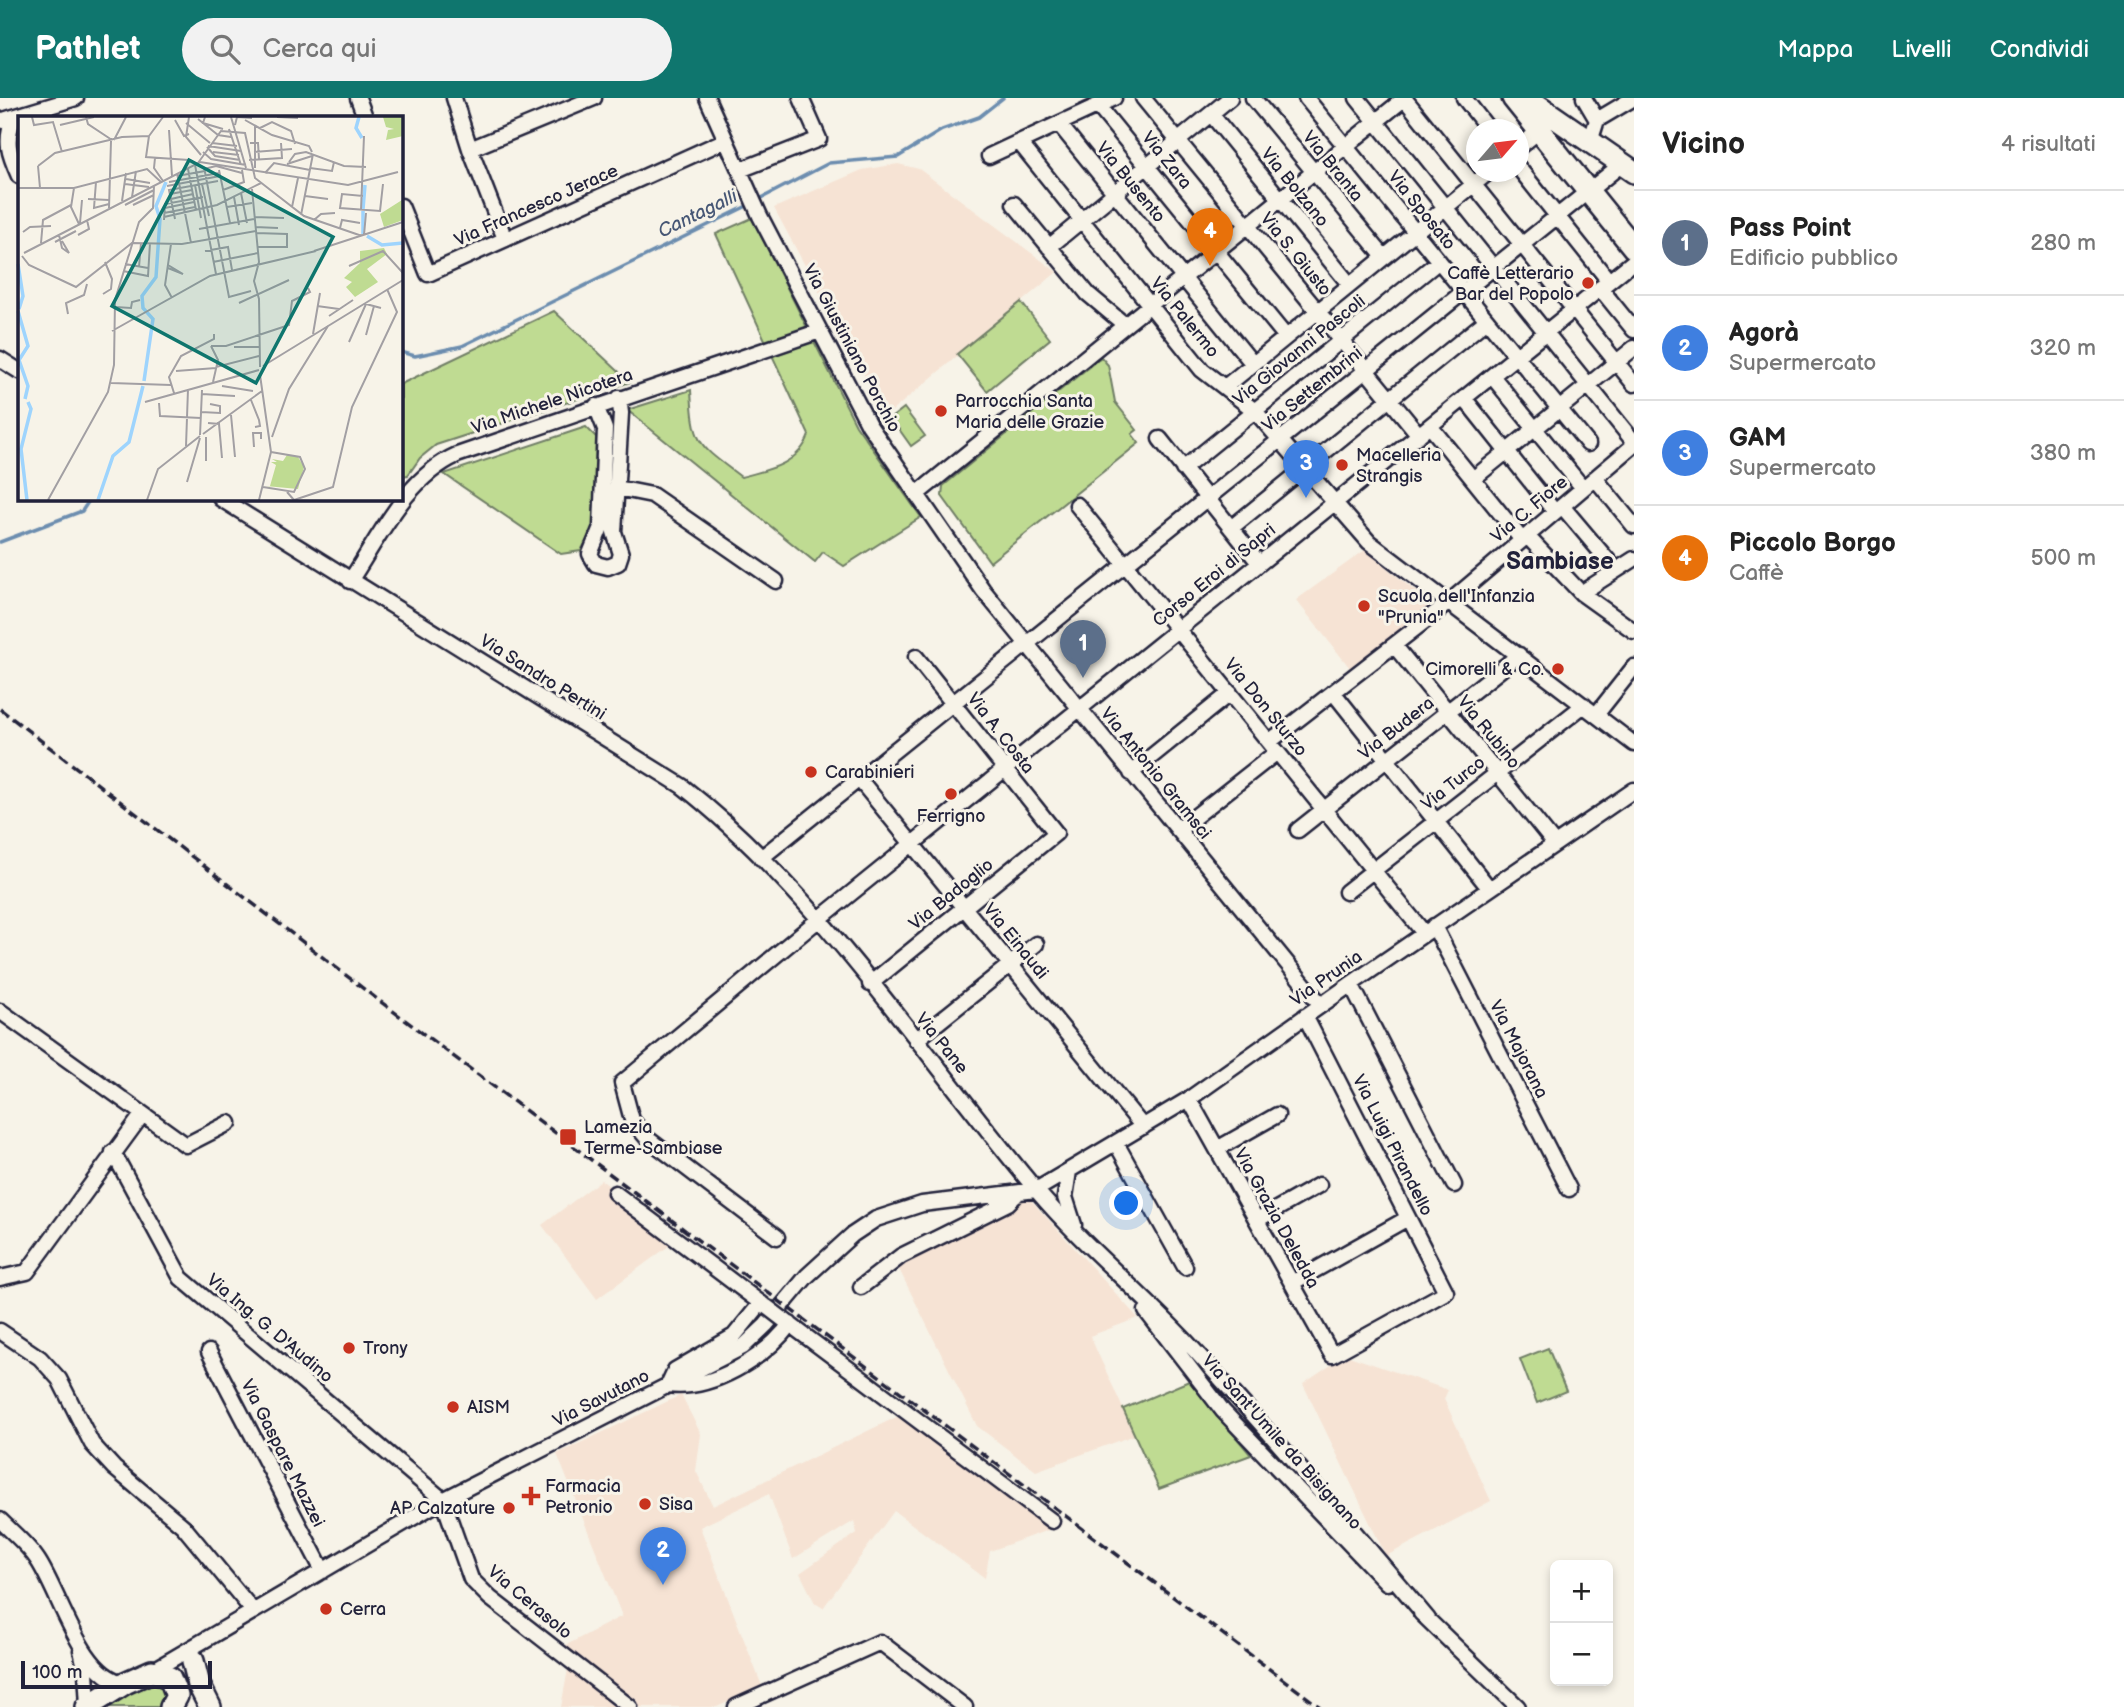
<!DOCTYPE html>
<html lang="it">
<head>
<meta charset="utf-8">
<style>
	body { margin:0; font-family:"Balsamiq Sans",sans-serif; background:#f2f2f2; color:#222 }
	.controls { position:absolute; right:21px; bottom:21px; display:grid; overflow:hidden; border-radius:10px; box-shadow:0 4px 10px #0003 }
	.controls button { width:63px; height:63px; display:grid; place-items:center; padding:0; border:0; border-bottom:2px solid #e0e0e0; background:#fff; color:#222; font:35px sans-serif }
	.compass { position:absolute; left:1466px; top:21px; width:63px; height:63px; border-radius:50%; background:#fff; box-shadow:0 4px 10px #0003; rotate:62deg }
	.scale { position:absolute; left:21px; bottom:18px; width:191px; box-sizing:border-box; padding-left:7px; border:4px solid #22223b; border-top:0; font-size:19px; line-height:24px; white-space:nowrap; color:#22223b; -webkit-text-stroke:5px #f7f3e8; paint-order:stroke }
	.you { position:absolute; left:1127px; top:1106px; width:24px; height:24px; margin:-18px; border:5px solid #fff; border-radius:50%; background:#1a73e8; box-shadow:0 0 0 10px #1a73e833 }
	.badge { display:grid; place-items:center; width:46px; height:46px; border-radius:50%; background:#0f766e; color:#fff; font-size:23px; font-weight:700 }
	.pin { position:absolute; translate:-50% -58px; filter:drop-shadow(0 2px 4px #0008) }
	.pin::after { content:''; position:absolute; top:37px; width:24px; height:21px; background:inherit; clip-path:polygon(0 0,100% 0,50% 100%) }
	.list { margin:0; padding:0; list-style:none }
	h2 { display:flex; justify-content:space-between; align-items:center; height:91px; margin:0; padding:0 28px; font-size:30px }
	h2 small { font-size:23px; font-weight:400; color:#767676 }
	.list li { display:grid; grid-template-columns:46px 1fr auto; gap:21px; align-items:center; box-sizing:border-box; height:105px; padding:0 28px; border-top:2px solid #e0e0e0 }
	.list b { display:block; font-size:26px; white-space:nowrap }
	.list p { margin:0; font-size:23px; white-space:nowrap; color:#767676 }
	.list em { font-size:23px; font-style:normal; color:#767676 }
	.icon { flex:none; width:38px; height:38px; fill:none; stroke:currentColor; stroke-width:2; stroke-linecap:round; stroke-linejoin:round }
	.map { position:relative; flex:none; width:1634px; height:1609px; overflow:hidden }
	header { display:flex; align-items:center; gap:42px; box-sizing:border-box; height:98px; padding:0 35px; background:#0f766e; color:#fff }
	header strong { font-size:33px }
	nav { display:flex; gap:38px; margin-inline-start:auto; font-size:24px }
	.search { width:490px; height:63px; background:#f2f2f2; display:flex; align-items:center; gap:18px; box-sizing:border-box; padding:0 24px; border-radius:38px; color:#767676; font-size:26px }
	main { display:flex }
	aside { flex:1; background:#fff }
	.map>svg:first-child { display:block }
	.built { fill:#f6e3d4 }
	.green { fill:#bfdb92; stroke:#707e66; stroke-width:2 }
	.lines { fill:none; stroke-linecap:round; stroke-linejoin:round }
	.stream { stroke:#6c8daf; stroke-width:3.5 }
	.street-casing { stroke:#22223b; stroke-width:19 }
	.secondary-casing { stroke:#22223b; stroke-width:26 }
	.street { stroke:#f7f3e8; stroke-width:14 }
	.secondary { stroke:#f7f3e8; stroke-width:21 }
	.rail { stroke:#22223b; stroke-width:3.5; stroke-dasharray:10 5; stroke-linecap:butt }
	.street-bridge-casing { stroke:#22223b; stroke-width:19; stroke-linecap:butt }
	.street-bridge { stroke:#f7f3e8; stroke-width:14 }
	.poi-dot { fill:#c8321e; stroke:#f7f3e8; stroke-width:2.5 }
	.labels { text-anchor:middle; stroke-width:6; stroke-linejoin:round; paint-order:stroke }
	.street-label { font-size:18px; fill:#22223b; stroke:#f7f3e8 }
	.poi-label { font-size:18px; fill:#22223b; stroke:#f7f3e8; text-anchor:start }
	.water-label { font-size:19px; font-style:italic; fill:#475775; stroke:#f7f3e8 }
	.district-label { font-size:24px; font-weight:bold; fill:#22223b; stroke:#f7f3e8 }
	.inset-river { fill:none; stroke:#9ed4fd; stroke-width:3.5 }
	.inset-road { fill:none; stroke:#a29fa3; stroke-width:2 }
	.view { fill:#0f766e; fill-opacity:0.15; stroke:#0f766e; stroke-width:3.5 }
	.inset-edge { fill:none; stroke:#22223b; stroke-width:3.5 }
</style>
</head>
<body>
<header>
<strong>Pathlet</strong>
<div class="search"><svg class="icon" aria-label="search" viewBox="0 0 24 24"><circle cx="10" cy="10" r="6"/><path d="M15 15l6 6"/></svg>Cerca qui</div>
<nav><a>Mappa</a><a>Livelli</a><a>Condividi</a></nav>
</header>
<main>
<div class="map">
<svg width="1634" height="1609" viewBox="0 0 1634 1609">
	<rect width="100%" height="100%" fill="#f7f3e8"/>
	<filter id="ink" filterUnits="userSpaceOnUse"><feTurbulence type="fractalNoise" baseFrequency=".0143" numOctaves="2"/><feDisplacementMap in="SourceGraphic" scale="14" xChannelSelector="R" yChannelSelector="G"/><feConvolveMatrix kernelMatrix="1 2 1 2 8 2 1 2 1" color-interpolation-filters="sRGB"/></filter>
	<g filter="url(#ink)">
		<path class="built" d="M898,66L919,71L1057,174L886,318L774,110L862,72Z
			M1365,452L1433,508L1350,570L1296,502Z
			M601,1082L681,1139L597,1201L542,1127Z
			M1027,1098L1138,1220L1090,1238L1135,1337L1036,1373L977,1328L891,1155L994,1103Z
			M1346,1257L1448,1292L1444,1301L1491,1403L1386,1458L1303,1286Z
			M681,1297L701,1336L696,1373L713,1408L911,1312L1062,1427L990,1453L985,1480L894,1413L823,1510L815,1505L800,1475L857,1435L854,1423L793,1461L769,1396L700,1429L762,1588L717,1609H561L568,1571L549,1556L622,1518L557,1356Z"/>
		<path class="green" d="M752,120L856,327L921,419L844,468L823,454L815,464L627,312L691,292C694,348 698,346 741,379C768,372 799,366 809,337L716,136Z
			M1021,204L1050,241L987,293L957,256Z
			M554,213L630,284L436,347L420,360L408,377L401,378V286Z
			M1101,259L1108,267L1115,304L1137,332L1132,336L1139,345L990,464L942,398L943,388Z
			M904,310L925,338L911,348L891,320Z
			M586,329L596,339L594,428L581,453L561,456L444,376Z
			M1548,1250L1566,1293L1537,1305L1520,1261Z
			M1189,1283L1251,1357L1159,1391L1123,1311Z
			M157,1583L170,1593L163,1609H97L123,1594Z"/>
		<g class="lines">
			<path class="stream" d="M758,102L829,65L898,59L942,32L979,19L1003,0
				M401,254L415,258L462,248L751,106
				M0,444L82,413L90,401"/>
			<defs>
				<path id="street" d="M358,0L365,19
					M454,0L470,51L505,141
					M707,0L760,118L869,327L983,492L1321,907
					M1143,0L1419,337
					M1253,0L1384,159
					M1306,0L1588,346
					M1357,0L1634,344
					M1404,0L1634,286
					M1464,0L1489,32
					M1584,0L1597,22
					M1098,8L1286,239
					M1211,16L1350,187
					M14,19C4,43 9,56 19,78
					M0,23L76,0
					M1059,26L1253,266
					M1019,44L1202,272L1255,313L1369,444L1634,646
					M1590,44L1597,22L1634,0
					M1518,50L1546,27
					M470,51L594,0
					M989,58L1114,0
					M1518,69L1609,183
					M740,72L819,41L801,0
					M1014,106L1088,196L1125,227
					M401,108L428,176L726,42
					M1049,149L1230,0
					M1600,190L1634,232
					M0,261L19,273
					M1492,278L1583,390
					M1225,289L1489,74
					M1464,300L1555,414
					M596,308L605,331L601,429L590,456L596,466L608,469L618,465L621,456L614,434L621,315L619,300
					M1430,328L1522,442
					M1160,341L1259,465
					M1183,371L1439,163
					M1595,380L1634,428
					M1473,381L1634,250
					M617,390L652,397L776,483
					M917,396L1405,0
					M221,401L682,688C820,796 924,959 1037,1093C1082,1146 1136,1190 1184,1241C1268,1331 1348,1426 1428,1521
					M1077,407L1424,835
					M1562,408L1616,472
					M1231,430L1487,222
					M1527,438L1581,495L1634,533
					M350,483C380,438 406,380 457,357L820,233
					M1581,495L1634,461
					M1394,547L1554,745
					M1333,594L1489,790
					M1596,617L1634,569
					M1269,644L1448,505L1634,347
					M1131,675L1230,595
					M859,681L1143,1029
					M1178,732L1277,654
					M1298,732L1519,557
					M761,760L1622,66
					M1346,794L1584,607
					M1434,828L1569,1091
					M870,886L1056,735L916,559
					M1351,886L1454,1087
					M0,913L186,1047L229,1025
					M916,942L1036,846
					M1189,1001L1332,1257L1446,1194L1305,918
					M1116,1045L1185,1169
					M1217,1051L1277,1017
					M113,1054L181,1180L443,1402L471,1481L490,1500L630,1609
					M1069,1073L1065,1099L1074,1127
					M615,1095L766,1209
					M1257,1122L1319,1087
					M777,1139L647,1040L632,1022L622,985L818,822L1634,163
					M0,1180L27,1174L142,1017
					M1292,1185L1408,1120
					M861,1189L901,1158L1008,1105L1018,1095
					M761,1205L734,1238L675,1272L668,1287C711,1293 765,1260 790,1226
					M1146,1213L1223,1313L1387,1485
					M784,1222L1052,1423
					M0,1233L40,1260L59,1281L92,1346L114,1370L183,1428L253,1513
					M209,1254L323,1473
					M0,1422C12,1434 28,1447 37,1461C60,1494 81,1580 125,1585
					M1421,1515L1518,1609
					M81,1552L86,1574L88,1607
					M152,1573L443,1402L743,1249L766,1227L807,1178L852,1137L876,1121L922,1106L1036,1092L1189,1001L1351,886L1634,692
					M736,1609L880,1544L965,1609"/>
				<path id="secondary" d="M1513,0L1634,150
					M1527,0L1634,74
					M193,1563L199,1587L210,1609
					M87,1609L125,1585L152,1573L170,1580L177,1598L171,1609"/>
			</defs>
			<use href="#street" class="street-casing"/>
			<use href="#secondary" class="secondary-casing"/>
			<use href="#street" class="street"/>
			<use href="#secondary" class="secondary"/>
			<path class="rail" d="M0,611L373,898L1320,1609"/>
			<defs>
				<path id="street-bridge" d="M767,1209L784,1222"/>
			</defs>
			<use href="#street-bridge" class="street-bridge-casing"/>
			<use href="#street-bridge" class="street-bridge"/>
		</g>
	</g>
	<g class="poi-dot">
		<circle cx="1588" cy="185" r="7"/>
		<circle cx="941" cy="313" r="7"/>
		<circle cx="1342" cy="367" r="7"/>
		<circle cx="1364" cy="508" r="7"/>
		<circle cx="1558" cy="571" r="7"/>
		<circle cx="811" cy="674" r="7"/>
		<circle cx="951" cy="696" r="7"/>
		<rect x="559" y="1030" width="18" height="18" rx="3.5"/>
		<circle cx="349" cy="1250" r="7"/>
		<circle cx="453" cy="1309" r="7"/>
		<path d="M527.5 1387.5h7v7h7v7h-7v7h-7v-7h-7v-7h7z"/>
		<circle cx="645" cy="1406" r="7"/>
		<circle cx="509" cy="1410" r="7"/>
		<circle cx="326" cy="1511" r="7"/>
	</g>
	<g class="labels">
		<g class="street-label">
			<text transform="translate(1167 62) rotate(51)" y="6">Via Zara</text>
			<text transform="translate(1333 68) rotate(51)" y="6">Via Branta</text>
			<text transform="translate(1131 84) rotate(51)" y="6">Via Busento</text>
			<text transform="translate(1295 89) rotate(51)" y="6">Via Bolzano</text>
			<text transform="translate(536 107) rotate(-24)" y="6">Via Francesco Jerace</text>
			<text transform="translate(1422 112) rotate(51)" y="6">Via Sposato</text>
			<text transform="translate(1296 156) rotate(51)" y="6">Via S. Giusto</text>
			<text transform="translate(1185 219) rotate(51)" y="6">Via Palermo</text>
			<text transform="translate(852 250) rotate(62)" y="6">Via Giustiniano Porchio</text>
			<text transform="translate(1299 252) rotate(-39)" y="6">Via Giovanni Pascoli</text>
			<text transform="translate(1312 291) rotate(-39)" y="6">Via Settembrini</text>
			<text transform="translate(552 303) rotate(-19)" y="6">Via Michele Nicotera</text>
			<text transform="translate(1529 411) rotate(-40)" y="6">Via C. Fiore</text>
			<text transform="translate(1214 477) rotate(-39)" y="6">Corso Eroi di Sapri</text>
			<text transform="translate(543 579) rotate(32)" y="6">Via Sandro Pertini</text>
			<text transform="translate(1266 609) rotate(51)" y="6">Via Don Sturzo</text>
			<text transform="translate(1396 630) rotate(-38)" y="6">Via Budera</text>
			<text transform="translate(1489 634) rotate(51)" y="6">Via Rubino</text>
			<text transform="translate(1001 635) rotate(52)" y="6">Via A. Costa</text>
			<text transform="translate(1156 675) rotate(51)" y="6">Via Antonio Gramsci</text>
			<text transform="translate(1453 685) rotate(-38)" y="6">Via Turco</text>
			<text transform="translate(951 796) rotate(-39)" y="6">Via Badoglio</text>
			<text transform="translate(1016 843) rotate(51)" y="6">Via Einaudi</text>
			<text transform="translate(1326 880) rotate(-35)" y="6">Via Prunia</text>
			<text transform="translate(942 945) rotate(51)" y="6">Via Pane</text>
			<text transform="translate(1519 951) rotate(63)" y="6">Via Majorana</text>
			<text transform="translate(1393 1047) rotate(63)" y="6">Via Luigi Pirandello</text>
			<text transform="translate(1277 1120) rotate(61)" y="6">Via Grazia Deledda</text>
			<text transform="translate(270 1230) rotate(40)" y="6">Via Ing. G. D'Audino</text>
			<text transform="translate(601 1300) rotate(-27)" y="6">Via Savutano</text>
			<text transform="translate(1282 1344) rotate(48)" y="6">Via Sant'Umile da Bisignano</text>
			<text transform="translate(283 1355) rotate(63)" y="6">Via Gaspare Mazzei</text>
			<text transform="translate(530 1504) rotate(40)" y="6">Via Cerasolo</text>
		</g>
		<g class="poi-label">
			<text x="1574" y="181" text-anchor="end">Caffè Letterario<tspan x="1574" dy="21">Bar del Popolo</tspan></text>
			<text x="955" y="309">Parrocchia Santa<tspan x="955" dy="21">Maria delle Grazie</tspan></text>
			<text x="1356" y="363">Macelleria<tspan x="1356" dy="21">Strangis</tspan></text>
			<text x="1378" y="504">Scuola dell'Infanzia<tspan x="1378" dy="21">"Prunia"</tspan></text>
			<text x="1544" y="577" text-anchor="end">Cimorelli &amp; Co.</text>
			<text x="825" y="680">Carabinieri</text>
			<text x="951" y="724" text-anchor="middle">Ferrigno</text>
			<text x="584" y="1035">Lamezia<tspan x="584" dy="21">Terme-Sambiase</tspan></text>
			<text x="363" y="1256">Trony</text>
			<text x="467" y="1315">AISM</text>
			<text x="545" y="1394">Farmacia<tspan x="545" dy="21">Petronio</tspan></text>
			<text x="659" y="1412">Sisa</text>
			<text x="495" y="1416" text-anchor="end">AP Calzature</text>
			<text x="340" y="1517">Cerra</text>
		</g>
		<g class="water-label">
			<text transform="translate(697 115) rotate(-26)" y="7">Cantagalli</text>
		</g>
		<g class="district-label">
			<text x="1560" y="471">Sambiase</text>
		</g>
	</g>
	<g transform="translate(18 18)">
		<rect width="385" height="385" fill="#f7f3e8"/>
		<path d="M365,1H385V20L368,24L370,14L376,13L368,11ZM384,84L385,104L366,111L362,98ZM366,132L369,138L349,153L360,166L337,181L328,171L334,166L326,162L342,147V135ZM269,339L280,341L286,351L280,373L248,370H252L258,349L253,346H259L254,343L265,345Z" fill="#bfdb92"/>
		<path class="inset-river" d="M341,1L338,12L344,22M345,93L347,69M345,118V95M349,120L364,129L385,127M0,148L5,180L1,193M0,195L10,230L1,244L10,270L7,283M126,265L135,203L125,192L124,180L138,161L142,103L138,90L148,66M9,384L3,333L13,293L10,286M80,384L95,340L111,326L125,270"/>
		<path class="inset-road" d="M14,1L16,9L35,6L44,36M68,1L70,8L94,24M171,1L168,21L183,39M187,1L185,7L205,13M213,1L228,52M259,1L280,2M180,3L200,19L213,21M157,4L166,20L171,18M227,4L254,19L291,30L294,36M168,7L192,27M42,9L76,1M217,9L219,1L234,2M242,12L254,6L273,15L277,28M211,13L223,49M151,14L154,60M131,20L128,41L171,44M131,20L145,1M96,24L108,1M194,27L219,30M232,27H240L241,43M190,30L223,35M189,31L197,40L222,44M185,36L193,43L228,49M195,36L221,39M236,36L274,33M137,42L136,52L145,65M231,44L264,42L263,27M271,46L277,38L288,36L326,50L348,51M180,47L203,15L227,17L237,62L286,100L344,120M269,48L294,40M177,49L198,158M20,50L37,37L104,21L131,20M20,50L22,72M186,51L211,181L233,175M237,52V10M292,52L314,55L316,46M170,53L178,94M186,53L198,50L224,57M201,54L212,107M159,57L173,127M247,57L256,47L292,54M159,60L187,55M108,63L132,67M78,66L76,92L91,88M151,66L201,57M107,68L131,71M184,68L191,100M177,69L183,102M149,70L202,60M0,72H56L129,53L143,66M56,72L53,91L61,108M234,73L241,146L236,165L241,183L242,251M205,74L226,66L224,54M223,77L229,107M152,78L174,74M287,80L310,83M345,80L324,78L322,92L362,95L365,68M114,81L118,55M216,81L221,109M70,83L91,84M153,83L175,78M104,85L108,57M107,89L136,74M115,89L136,79M209,91L234,87M274,91L280,62M91,92L93,25M147,92L176,86M343,94L346,20M146,97L177,91M283,99L295,38M146,101L199,89L243,67M236,101L266,102M157,103L151,74L200,65M146,104L147,88L185,81M296,104L303,98L317,97M62,107L64,84M237,111L260,112M322,112L324,104L342,107M181,113L236,103M5,116L12,111L33,110M238,117L269,118V131H240M41,119L44,132L51,137L44,125M60,119L71,113L69,104M346,119L348,97M37,126L58,115M23,127L25,104L53,89M153,128L147,169L154,182M187,135L210,131L214,154M296,135L385,106M6,137L182,46L330,69L380,56M4,140L11,149L58,171L114,127L164,128L238,115M195,146L240,137M107,148L130,152M331,150L365,135L385,157M121,151L123,127M150,152L165,158L150,149M105,155L130,160L132,127M85,178L93,173L94,163L87,146M221,187L271,164M299,190L321,193M97,191L113,192L114,186L122,184M50,198L48,187L66,179L69,168M311,200L335,184M94,215L192,160L298,135M295,218L302,177M348,219L356,190M331,226L348,188L363,192M193,230H208L271,209L274,185L292,176L290,172M193,230L200,244L195,266M216,231H241M245,250L385,164M198,251L241,240M158,255L198,252M93,267L153,269M204,270L235,275M156,277L151,261L163,240L196,223V218M184,278L217,280M233,284L241,304L242,310L237,311M127,286L241,254M141,287L142,300L183,302M183,296L202,297V290L192,288M213,299L217,341M190,307L201,308L204,342M185,318L244,275M182,319L184,274M254,321L271,273L310,210M168,330L170,273M236,331L235,317H243V323M188,345V321M169,366L182,322M245,371L276,376L287,353L282,341L253,336M269,376L276,384L315,371L334,291L379,196L369,173M30,384L90,276L96,249L97,184L121,106L135,92L136,70M129,384L140,353L182,320M241,384L253,336L242,259"/>
		<path class="view" d="M171,44L315,121L238,267L94,190Z"/>
		<rect width="385" height="385" class="inset-edge"/>
	</g>
</svg>
<div class="controls">
<button>+</button>
<button>−</button>
</div>
<svg class="compass" viewBox="-18 -18 36 36"><path d="M0-13l5 13h-10z" fill="#e53935"/><path d="M0 13l5-13h-10z" fill="#767676"/></svg>
<div class="scale">100 m</div>
<div class="you"></div>
<div class="pin badge" style="left:1083px;top:580px;background:#5c6f8a">1</div>
<div class="pin badge" style="left:663px;top:1487px;background:#3f7fe0">2</div>
<div class="pin badge" style="left:1306px;top:400px;background:#3f7fe0">3</div>
<div class="pin badge" style="left:1210px;top:168px;background:#e8710a">4</div>
</div>
<aside>
<h2>Vicino<small>4 risultati</small></h2>
<ul class="list">
<li><span class="badge" style="background:#5c6f8a">1</span><div><b>Pass Point</b><p>Edificio pubblico</p></div><em>280 m</em></li>
<li><span class="badge" style="background:#3f7fe0">2</span><div><b>Agorà</b><p>Supermercato</p></div><em>320 m</em></li>
<li><span class="badge" style="background:#3f7fe0">3</span><div><b>GAM</b><p>Supermercato</p></div><em>380 m</em></li>
<li><span class="badge" style="background:#e8710a">4</span><div><b>Piccolo Borgo</b><p>Caffè</p></div><em>500 m</em></li>
</ul>
</aside>
</main>
</body>
</html>
